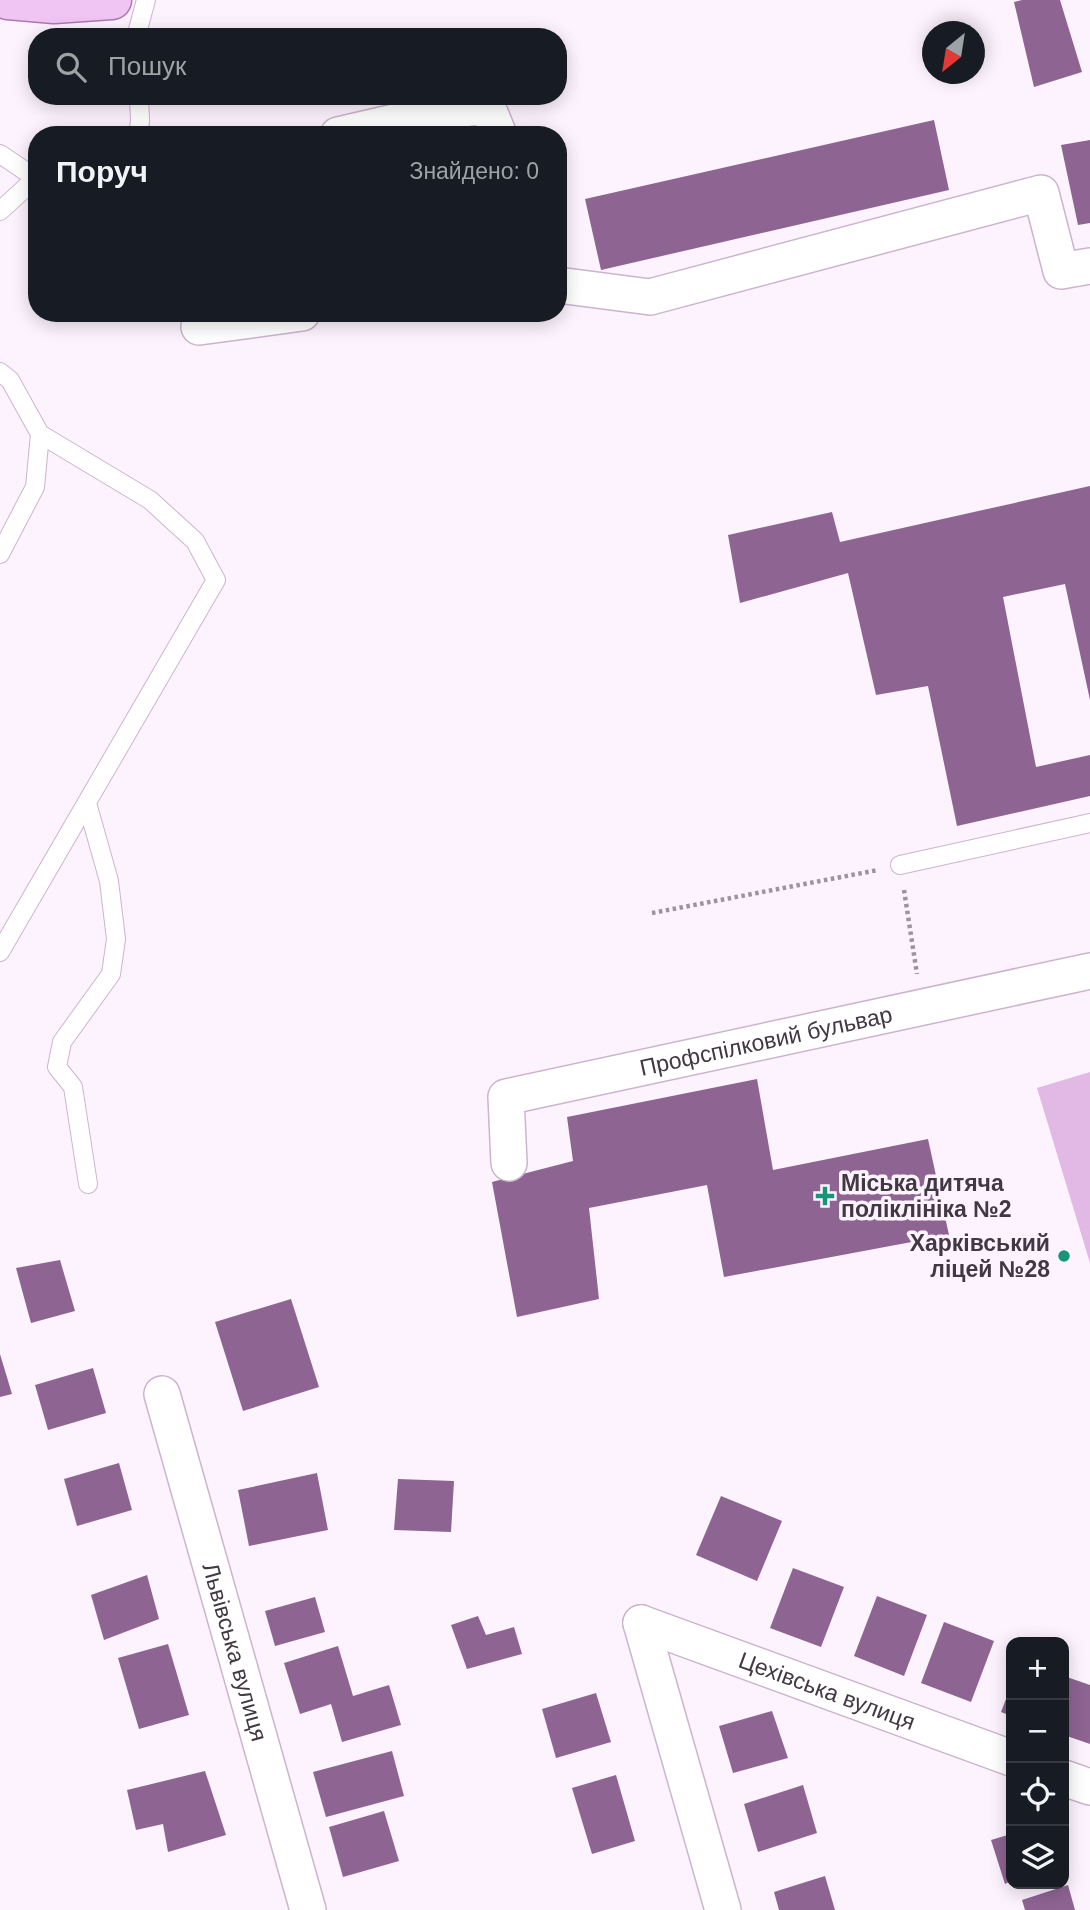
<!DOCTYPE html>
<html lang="uk">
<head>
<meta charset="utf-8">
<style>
	body { margin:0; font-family:Helvetica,sans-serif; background:#242831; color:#f1f3f6 }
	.controls { position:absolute; right:21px; bottom:21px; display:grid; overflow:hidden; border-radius:14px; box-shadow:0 4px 18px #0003 }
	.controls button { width:63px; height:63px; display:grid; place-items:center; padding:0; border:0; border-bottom:2px solid #363941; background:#171b24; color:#f1f3f6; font:35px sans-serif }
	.compass { position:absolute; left:922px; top:21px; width:63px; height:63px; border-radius:50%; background:#171b24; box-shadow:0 4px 18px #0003; rotate:210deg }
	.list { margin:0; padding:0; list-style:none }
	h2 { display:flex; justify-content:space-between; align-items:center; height:91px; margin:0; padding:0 28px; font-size:30px }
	h2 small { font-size:23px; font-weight:400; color:#9ea1a6 }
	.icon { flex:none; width:38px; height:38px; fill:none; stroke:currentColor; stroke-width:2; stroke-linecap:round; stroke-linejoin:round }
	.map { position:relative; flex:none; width:1090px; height:1910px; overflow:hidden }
	.search { position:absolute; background:#171b24; box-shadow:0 4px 18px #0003; left:28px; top:28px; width:539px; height:77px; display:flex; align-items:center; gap:18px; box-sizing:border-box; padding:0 24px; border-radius:28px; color:#9ea1a6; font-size:26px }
	.panel { position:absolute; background:#171b24; box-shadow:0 4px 18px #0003; left:28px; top:126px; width:539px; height:196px; border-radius:28px }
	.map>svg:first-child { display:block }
	.green { fill:#e1b9e4 }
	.building { fill:#8e6492 }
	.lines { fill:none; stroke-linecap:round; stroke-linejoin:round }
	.service-casing { stroke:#ccb4ce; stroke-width:20 }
	.minor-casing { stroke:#ccb4ce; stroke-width:38 }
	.primary-casing { stroke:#ad7ab0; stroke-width:41 }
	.path { stroke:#9d939d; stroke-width:4.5; stroke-dasharray:3.5 3.5; stroke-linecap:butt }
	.service { stroke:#fff; stroke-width:18 }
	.minor { stroke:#fff; stroke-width:35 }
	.primary { stroke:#f0c4f3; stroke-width:38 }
	.poi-dot { fill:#18947b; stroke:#fdf3fe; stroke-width:2.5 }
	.labels { text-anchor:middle; stroke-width:7; stroke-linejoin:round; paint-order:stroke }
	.street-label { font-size:23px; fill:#423842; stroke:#fdf3fe }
	.poi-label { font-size:23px; font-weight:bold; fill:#423842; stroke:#fdf3fe; text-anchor:start }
</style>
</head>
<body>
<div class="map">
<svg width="1090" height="1910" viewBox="0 0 1090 1910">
	<rect width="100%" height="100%" fill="#fdf3fe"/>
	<path class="green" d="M1090,1072V1263L1037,1088Z"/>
	<path class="building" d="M1022,0H1060L1082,72L1034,87L1014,2Z
		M934,120L949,190L601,270L585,199Z
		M1090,140V223L1078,225L1061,145Z
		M1090,486V700L1065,584L1003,597L1036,767L1090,755V796L957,826L928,686L876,695L848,573L740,603L728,535L832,512L840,542Z
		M757,1079L773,1170L928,1139L949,1235L724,1277L707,1185L589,1208L599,1299L517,1317L492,1182L573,1161L567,1117Z
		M60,1260L75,1311L31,1323L16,1268Z
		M291,1299L319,1387L243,1411L215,1322Z
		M0,1354L12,1394L0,1397Z
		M93,1368L106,1413L48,1430L35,1385Z
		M119,1463L132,1510L77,1526L64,1479Z
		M317,1473L328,1530L249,1546L238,1490Z
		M398,1479L454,1481L451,1532L394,1530Z
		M721,1496L782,1521L757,1581L696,1555Z
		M793,1568L844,1587L821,1647L770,1628Z
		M147,1575L159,1619L104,1640L91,1595Z
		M877,1596L927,1615L904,1676L854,1656Z
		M315,1597L325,1632L275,1646L265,1611Z
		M478,1616L486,1635L514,1627L522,1654L467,1669L451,1625Z
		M944,1622L994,1641L971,1702L921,1683Z
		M168,1644L189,1715L139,1729L118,1658Z
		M338,1646L353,1696L389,1685L401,1725L342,1742L331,1704L300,1714L284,1663Z
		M1064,1676L1090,1685V1744L1064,1735Z
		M1011,1686V1716L1001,1712Z
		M596,1693L611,1742L556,1758L542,1709Z
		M772,1711L788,1758L733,1773L719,1726Z
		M392,1751L404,1796L326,1817L313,1772Z
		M205,1771L226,1835L168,1852L163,1824L136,1830L127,1790Z
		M616,1775L635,1841L592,1854L572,1788Z
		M803,1785L817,1833L758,1852L744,1804Z
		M384,1811L399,1861L343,1877L329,1827Z
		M1011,1834V1881L1005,1884L991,1840Z
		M825,1876L835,1910H779L774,1892Z
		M1068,1885L1075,1910H1025L1022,1900Z"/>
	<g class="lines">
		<defs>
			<path id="service" d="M136,37L146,0
				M138,135L140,121L139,96
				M0,154L37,179
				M0,211L36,178
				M0,372L10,380L40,434L150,500L195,541L216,580L0,952
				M0,554L35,487L40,434
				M87,803L109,881L116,939L111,974L62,1042L57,1067L73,1087L88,1184
				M900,865L1090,823"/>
			<g id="minor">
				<path d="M338,135L437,112L487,106L499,135"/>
				<path d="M558,285L650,297L1041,193L1061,271L1090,266"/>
				<path d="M199,327L302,313"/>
				<path id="s1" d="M509,1163L506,1097L1090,971"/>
				<path id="s2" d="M162,1394L308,1910"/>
				<path id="s3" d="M641,1623L1011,1758"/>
				<path d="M641,1623L723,1910"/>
				<path d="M1064,1778L1090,1787"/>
			</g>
			<path id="primary" d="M8,0L54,4L112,0"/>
		</defs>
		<use href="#service" class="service-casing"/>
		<use href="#minor" class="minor-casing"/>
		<use href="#primary" class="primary-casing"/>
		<path class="path" d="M904,890L917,974
			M652,913L878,870"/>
		<use href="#service" class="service"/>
		<use href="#minor" class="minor"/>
		<use href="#primary" class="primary"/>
	</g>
	<g class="poi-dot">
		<path d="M821.5 1185.5h7v7h7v7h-7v7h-7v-7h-7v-7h7z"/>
		<circle cx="1064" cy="1256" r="7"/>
	</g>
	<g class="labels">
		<g class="street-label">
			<text dy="8" stroke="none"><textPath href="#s1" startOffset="332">Профспілковий бульвар</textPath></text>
			<text dy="8" stroke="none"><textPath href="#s2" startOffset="268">Львівська вулиця</textPath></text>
			<text dy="8" stroke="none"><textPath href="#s3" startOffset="198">Цехівська вулиця</textPath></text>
		</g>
		<g class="poi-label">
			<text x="841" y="1191">Міська дитяча<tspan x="841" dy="26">поліклініка №2</tspan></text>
			<text x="1050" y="1251" text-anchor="end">Харківський<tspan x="1050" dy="26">ліцей №28</tspan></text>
		</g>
	</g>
</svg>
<div class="controls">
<button>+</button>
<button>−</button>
<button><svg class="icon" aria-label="locate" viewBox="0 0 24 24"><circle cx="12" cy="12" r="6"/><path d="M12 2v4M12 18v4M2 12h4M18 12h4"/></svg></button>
<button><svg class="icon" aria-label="layers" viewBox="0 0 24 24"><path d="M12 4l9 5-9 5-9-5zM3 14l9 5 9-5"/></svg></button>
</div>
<svg class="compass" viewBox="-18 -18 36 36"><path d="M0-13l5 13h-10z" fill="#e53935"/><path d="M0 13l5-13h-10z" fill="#9ea1a6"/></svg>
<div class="search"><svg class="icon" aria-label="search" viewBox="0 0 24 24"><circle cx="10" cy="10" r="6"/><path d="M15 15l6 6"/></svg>Пошук</div>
<section class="panel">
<h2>Поруч<small>Знайдено: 0</small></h2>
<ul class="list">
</ul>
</section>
</div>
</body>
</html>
